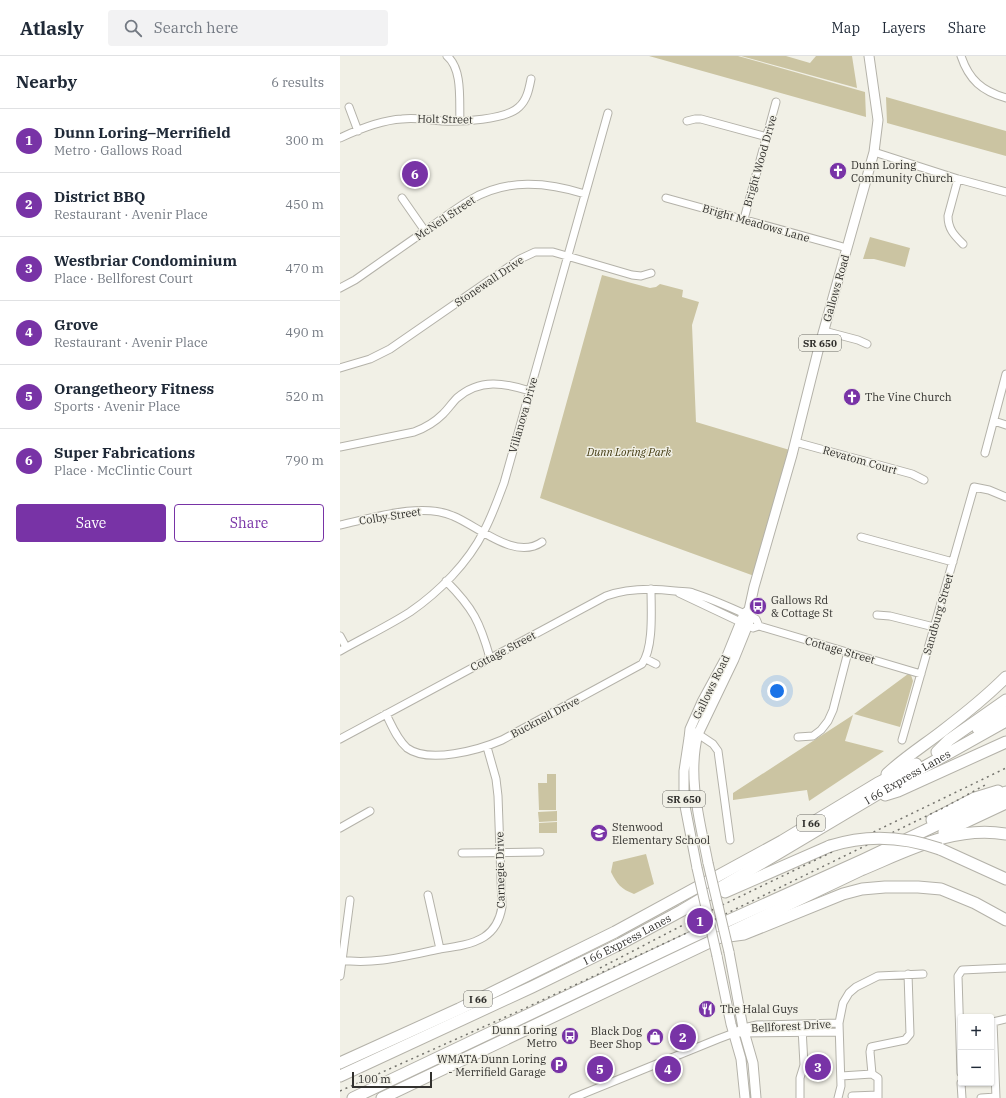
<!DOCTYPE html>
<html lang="en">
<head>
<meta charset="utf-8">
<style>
	body { margin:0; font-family:"IBM Plex Serif",serif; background:#f2f2f3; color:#1f2937 }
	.controls { position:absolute; right:12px; bottom:12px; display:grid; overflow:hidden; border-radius:4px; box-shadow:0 1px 3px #0004 }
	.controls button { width:36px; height:36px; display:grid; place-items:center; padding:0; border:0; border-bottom:1px solid #e0e1e3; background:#fff; color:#1f2937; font:20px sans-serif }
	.scale { position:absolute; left:12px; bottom:10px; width:80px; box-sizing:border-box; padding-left:4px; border:2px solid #32312e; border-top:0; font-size:11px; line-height:14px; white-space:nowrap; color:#32312e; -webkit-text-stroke:3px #f1f0e6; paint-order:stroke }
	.you { position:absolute; left:437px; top:635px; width:14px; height:14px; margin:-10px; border:3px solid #fff; border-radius:50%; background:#1a73e8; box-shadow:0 0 0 6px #1a73e833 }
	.badge { display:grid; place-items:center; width:26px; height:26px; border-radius:50%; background:#7833a6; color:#fff; font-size:13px; font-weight:700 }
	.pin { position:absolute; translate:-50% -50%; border:2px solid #fff; box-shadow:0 1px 4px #0006 }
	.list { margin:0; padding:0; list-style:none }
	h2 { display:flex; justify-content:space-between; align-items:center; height:52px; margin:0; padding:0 16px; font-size:17px }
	h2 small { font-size:13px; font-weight:400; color:#747a83 }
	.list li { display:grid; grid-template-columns:26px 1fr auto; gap:12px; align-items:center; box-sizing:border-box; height:64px; padding:0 16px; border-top:1px solid #e0e1e3 }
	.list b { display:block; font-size:15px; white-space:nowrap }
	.list p { margin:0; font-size:13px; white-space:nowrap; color:#747a83 }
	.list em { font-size:13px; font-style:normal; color:#747a83 }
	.actions { display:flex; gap:8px; padding:12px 16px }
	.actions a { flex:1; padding:9px 0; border:1px solid #7833a6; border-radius:4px; text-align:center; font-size:14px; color:#7833a6 }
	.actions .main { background:#7833a6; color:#fff }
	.icon { flex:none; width:22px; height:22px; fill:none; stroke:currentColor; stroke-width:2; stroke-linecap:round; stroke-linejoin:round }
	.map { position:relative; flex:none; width:666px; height:1042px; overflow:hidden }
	header { display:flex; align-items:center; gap:24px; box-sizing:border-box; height:56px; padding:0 20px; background:#fff; border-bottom:1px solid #e0e1e3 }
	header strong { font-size:19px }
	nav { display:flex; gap:22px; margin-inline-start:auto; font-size:14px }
	.search { width:280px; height:36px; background:#f2f2f3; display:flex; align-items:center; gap:10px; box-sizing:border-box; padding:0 14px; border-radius:4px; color:#747a83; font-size:15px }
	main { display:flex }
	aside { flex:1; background:#fff }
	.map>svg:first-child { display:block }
	.green { fill:#cbc4a2 }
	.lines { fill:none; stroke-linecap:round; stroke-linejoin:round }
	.minor-casing { stroke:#b4b2a9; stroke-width:9 }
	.major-casing { stroke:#b4b2a9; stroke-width:11 }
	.highway-casing { stroke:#b4b2a9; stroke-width:13 }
	.minor { stroke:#fff; stroke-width:7 }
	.major { stroke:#fff; stroke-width:9 }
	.highway { stroke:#fff; stroke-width:11 }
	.rail { stroke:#74736d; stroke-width:1.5; stroke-dasharray:2 4; stroke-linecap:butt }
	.major-bridge-casing { stroke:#b4b2a9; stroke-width:11; stroke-linecap:butt }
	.highway-bridge-casing { stroke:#b4b2a9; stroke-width:13; stroke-linecap:butt }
	.major-bridge { stroke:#fff; stroke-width:9 }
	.highway-bridge { stroke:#fff; stroke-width:11 }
	.labels { text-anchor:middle; stroke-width:3; stroke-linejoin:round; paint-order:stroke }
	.shield { fill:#f1f0e6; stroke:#6b6a65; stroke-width:1 }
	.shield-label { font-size:10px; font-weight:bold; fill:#32312e }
	.street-label { font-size:11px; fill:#32312e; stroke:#f1f0e6 }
	.poi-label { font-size:11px; fill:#32312e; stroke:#f1f0e6; text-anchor:start }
	.park-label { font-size:11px; font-style:italic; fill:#423a10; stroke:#f1f0e6 }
</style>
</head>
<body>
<header>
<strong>Atlasly</strong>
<div class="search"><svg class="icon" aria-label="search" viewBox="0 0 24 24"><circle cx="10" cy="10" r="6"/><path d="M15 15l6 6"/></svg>Search here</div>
<nav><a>Map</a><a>Layers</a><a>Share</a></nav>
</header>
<main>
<aside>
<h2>Nearby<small>6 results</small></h2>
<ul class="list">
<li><span class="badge">1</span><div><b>Dunn Loring–Merrifield</b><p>Metro · Gallows Road</p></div><em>300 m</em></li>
<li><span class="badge">2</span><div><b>District BBQ</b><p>Restaurant · Avenir Place</p></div><em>450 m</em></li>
<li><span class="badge">3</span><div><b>Westbriar Condominium</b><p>Place · Bellforest Court</p></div><em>470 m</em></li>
<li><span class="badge">4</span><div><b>Grove</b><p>Restaurant · Avenir Place</p></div><em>490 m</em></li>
<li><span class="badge">5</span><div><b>Orangetheory Fitness</b><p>Sports · Avenir Place</p></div><em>520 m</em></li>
<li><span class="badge">6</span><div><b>Super Fabrications</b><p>Place · McClintic Court</p></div><em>790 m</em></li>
</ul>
<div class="actions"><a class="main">Save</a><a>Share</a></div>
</aside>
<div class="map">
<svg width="666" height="1042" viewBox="0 0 666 1042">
	<rect width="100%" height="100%" fill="#f1f0e6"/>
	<path class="green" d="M309,0H398L525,36L526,61Z
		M401,0H446L470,7L476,0H512L517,32Z
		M546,41L666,75V100L547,67Z
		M530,181L570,192L565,211L534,203H523Z
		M262,219L310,232L316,231L320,228L343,234L342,241L359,246L352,269L356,366L453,395L417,521L200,442Z
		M568,618L571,619L573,625L560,671L514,658Z
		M513,659L505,685L544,695L469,745L467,734L393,744V737Z
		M207,718H216V754H199L198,727H207Z
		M217,755V765L199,766L198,756Z
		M217,766V777H199V767Z
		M306,798L314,828L294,838C281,833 277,828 271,816L273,806Z"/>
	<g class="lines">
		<defs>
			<path id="minor" d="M107,0C123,13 119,46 120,65
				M621,0C629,24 642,35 666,42
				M9,51L18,75
				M347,65L355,63H361L427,81
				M0,82C17,74 43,64 62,63C75,61 88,64 102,65C120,66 166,64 179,51C187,44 189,33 191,23
				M534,96L618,123L666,136
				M618,123L608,160C608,173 614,179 623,188
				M62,142L85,175
				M326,142L507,192
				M404,163L436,46
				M0,232L15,224C38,208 62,191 85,175C100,164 115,153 130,144C167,122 207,126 245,138
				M484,275L518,284L527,288
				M0,312L30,303L50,293L180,203L195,196H213L292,219L301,220L311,217
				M654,365L666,369
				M455,386L572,418L584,424
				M0,391L74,376C85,372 95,366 103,358C108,353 112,347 117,342C140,322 165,327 190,335
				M645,397L666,318
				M0,469C33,462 82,446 113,460C138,470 175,505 202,486
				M521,481L613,506
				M106,525C133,552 140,566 150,602
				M339,537L413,572L419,570L581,618
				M537,559L550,560L594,571
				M0,580L6,591
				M0,595C23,582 48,570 70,556C99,536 128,507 144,475C152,460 158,443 164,427L268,57
				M306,603L316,608
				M46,658C52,670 57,683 67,692C89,708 139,694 162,684L302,608C314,591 311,553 311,533
				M355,676L373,688L378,695L390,784
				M458,681L473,680L481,674L488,665L493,654L508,596
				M0,683L266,540C289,532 311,532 335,535C341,536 348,535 353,537C375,544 396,554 416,563L419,570
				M562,684L634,431L649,434L666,441
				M0,772L30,755
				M122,797L200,796
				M88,839L100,893
				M0,904C34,909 66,900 100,893C114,891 131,889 144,881C155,874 160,863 162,851L158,740L156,723L147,691
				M0,920L10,844
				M400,977L499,976
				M621,1017L618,920L622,914L666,912
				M532,1018L538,1022V1042
				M501,1020L532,1018L530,996L531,991L565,984L570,978L568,918
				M621,1027L622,1042
				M512,1040L538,1039
				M233,1042L378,983L394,977L403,972L417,969L499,967
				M460,1042V1022L464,1009L462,972
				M498,1042L501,1030L499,967L503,947L509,937L516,931L538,920L583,918
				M641,1042L656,1041
				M656,1042L653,966L666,963"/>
			<path id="major" d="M368,807C360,765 347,721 358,678L394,603L411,561L409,554L414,531L452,399L478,295L534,96L538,64L529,0
				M357,812L344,745V715L349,682L350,673L362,646L387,600L404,558L409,554
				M389,896L403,972L413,1007L416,1042
				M377,900L391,968L401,1003L405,1042"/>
			<g id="highway">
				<path d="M638,673L666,656"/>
				<path d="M597,696L609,684L666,644"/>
				<path d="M547,718C565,701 586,688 605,673C626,657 647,640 666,621"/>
				<path d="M545,739L558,735L666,686"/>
				<path d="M592,764L635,742L658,735"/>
				<path d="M604,776L666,747"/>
				<path d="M600,793L666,823"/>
				<path d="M385,836L490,790"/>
				<path d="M389,880L404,878L503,838L522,833L545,831H578L601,833L635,847L666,864"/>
				<path d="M0,1007L119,953L275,876L442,785L538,727L576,708"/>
				<path id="s1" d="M0,1020L192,931L280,888L341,855L568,720L666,665"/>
				<path d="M13,1042L352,881L523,804L666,736"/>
				<path d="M42,1042L521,814C567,795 614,769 666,778"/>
			</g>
		</defs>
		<use href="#minor" class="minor-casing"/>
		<use href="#major" class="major-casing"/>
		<use href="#highway" class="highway-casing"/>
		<use href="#minor" class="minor"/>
		<use href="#major" class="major"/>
		<use href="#highway" class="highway"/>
		<path class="rail" d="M366,857L666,712
			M369,866L605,751L645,729
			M260,912L349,866
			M0,1035L179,955L353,874"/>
		<defs>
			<path id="major-bridge" d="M368,807L389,896
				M357,812L377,900"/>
			<path id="highway-bridge" d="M490,790C527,778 563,780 600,793"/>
		</defs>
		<use href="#major-bridge" class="major-bridge-casing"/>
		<use href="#highway-bridge" class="highway-bridge-casing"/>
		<use href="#major-bridge" class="major-bridge"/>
		<use href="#highway-bridge" class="highway-bridge"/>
	</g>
	<defs>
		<symbol id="church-disc" viewBox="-11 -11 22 22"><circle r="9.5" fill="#7833a6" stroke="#f1f0e6"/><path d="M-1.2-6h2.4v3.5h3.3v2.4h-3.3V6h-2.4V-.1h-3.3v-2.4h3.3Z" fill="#fff"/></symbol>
		<symbol id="bus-disc" viewBox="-11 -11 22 22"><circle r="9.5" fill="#7833a6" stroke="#f1f0e6"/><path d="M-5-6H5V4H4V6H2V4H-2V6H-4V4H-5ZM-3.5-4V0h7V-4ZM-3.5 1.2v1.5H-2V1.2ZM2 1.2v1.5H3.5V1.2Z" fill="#fff"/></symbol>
		<symbol id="school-disc" viewBox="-11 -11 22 22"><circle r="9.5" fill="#7833a6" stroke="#f1f0e6"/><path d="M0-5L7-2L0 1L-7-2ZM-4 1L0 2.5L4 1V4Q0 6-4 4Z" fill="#fff"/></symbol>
		<symbol id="restaurant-disc" viewBox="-11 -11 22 22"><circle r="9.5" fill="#7833a6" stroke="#f1f0e6"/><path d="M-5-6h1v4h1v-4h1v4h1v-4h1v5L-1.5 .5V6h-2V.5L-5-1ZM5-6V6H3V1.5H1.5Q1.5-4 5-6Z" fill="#fff"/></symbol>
		<symbol id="shop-disc" viewBox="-11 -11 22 22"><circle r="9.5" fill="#7833a6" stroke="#f1f0e6"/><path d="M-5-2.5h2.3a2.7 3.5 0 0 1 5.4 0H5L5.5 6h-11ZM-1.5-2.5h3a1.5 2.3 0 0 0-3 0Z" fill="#fff"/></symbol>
		<symbol id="parking-disc" viewBox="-11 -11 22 22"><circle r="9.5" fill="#7833a6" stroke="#f1f0e6"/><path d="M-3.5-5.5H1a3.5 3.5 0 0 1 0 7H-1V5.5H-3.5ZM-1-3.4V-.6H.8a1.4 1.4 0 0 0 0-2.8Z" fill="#fff"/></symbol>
	</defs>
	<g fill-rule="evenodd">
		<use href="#church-disc" x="488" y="105" width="20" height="20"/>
		<use href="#church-disc" x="502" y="331" width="20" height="20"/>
		<use href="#bus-disc" x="408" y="540" width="20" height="20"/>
		<use href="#school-disc" x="249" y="767" width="20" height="20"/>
		<use href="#restaurant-disc" x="357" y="943" width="20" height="20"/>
		<use href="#bus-disc" x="220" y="970" width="20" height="20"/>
		<use href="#shop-disc" x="305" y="971" width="20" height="20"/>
		<use href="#parking-disc" x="209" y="999" width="20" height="20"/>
	</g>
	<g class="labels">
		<g class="shield">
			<rect x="459" y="279" width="42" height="16" rx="3"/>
			<rect x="323" y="735" width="42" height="16" rx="3"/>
			<rect x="457" y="759" width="28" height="16" rx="3"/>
			<rect x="124" y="935" width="28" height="16" rx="3"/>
		</g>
		<g class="shield-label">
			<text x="480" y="291">SR 650</text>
			<text x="344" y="747">SR 650</text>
			<text x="471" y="771">I 66</text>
			<text x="138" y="947">I 66</text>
		</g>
		<g class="street-label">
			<text transform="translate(105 63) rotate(1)" y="4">Holt Street</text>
			<text transform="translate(420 105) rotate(-74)" y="4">Bright Wood Drive</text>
			<text transform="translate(105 162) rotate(-34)" y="4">McNeil Street</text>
			<text transform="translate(416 167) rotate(16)" y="4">Bright Meadows Lane</text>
			<text transform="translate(149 225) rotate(-34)" y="4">Stonewall Drive</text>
			<text transform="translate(496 232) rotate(-74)" y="4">Gallows Road</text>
			<text transform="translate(183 359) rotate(-74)" y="4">Villanova Drive</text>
			<text transform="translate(520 404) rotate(16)" y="4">Revatom Court</text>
			<text transform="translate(50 460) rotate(-9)" y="4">Colby Street</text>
			<text transform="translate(598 558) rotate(-74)" y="4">Sandburg Street</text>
			<text transform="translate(500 594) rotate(16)" y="4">Cottage Street</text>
			<text transform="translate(163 595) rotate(-28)" y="4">Cottage Street</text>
			<text transform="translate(371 631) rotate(-64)" y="4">Gallows Road</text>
			<text transform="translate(205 661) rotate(-28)" y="4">Bucknell Drive</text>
			<text dy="4" stroke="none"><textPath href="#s1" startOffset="642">I 66 Express Lanes</textPath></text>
			<text transform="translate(160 814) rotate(-91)" y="4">Carnegie Drive</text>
			<text dy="4" stroke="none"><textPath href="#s1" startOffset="318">I 66 Express Lanes</textPath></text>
			<text transform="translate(451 970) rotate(-3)" y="4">Bellforest Drive</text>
		</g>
		<g class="poi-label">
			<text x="511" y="113">Dunn Loring<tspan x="511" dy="13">Community Church</tspan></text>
			<text x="525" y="345">The Vine Church</text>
			<text x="431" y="548">Gallows Rd<tspan x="431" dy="13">&amp; Cottage St</tspan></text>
			<text x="272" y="775">Stenwood<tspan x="272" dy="13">Elementary School</tspan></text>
			<text x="380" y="957">The Halal Guys</text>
			<text x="217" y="978" text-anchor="end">Dunn Loring<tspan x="217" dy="13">Metro</tspan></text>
			<text x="302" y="979" text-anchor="end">Black Dog<tspan x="302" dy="13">Beer Shop</tspan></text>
			<text x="206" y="1007" text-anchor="end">WMATA Dunn Loring<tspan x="206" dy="13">- Merrifield Garage</tspan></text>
		</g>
		<g class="park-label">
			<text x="289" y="400">Dunn Loring Park</text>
		</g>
	</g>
</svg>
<div class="controls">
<button>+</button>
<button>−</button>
</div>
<div class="scale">100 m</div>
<div class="you"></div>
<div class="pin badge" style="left:360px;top:865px">1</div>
<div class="pin badge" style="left:343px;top:981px">2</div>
<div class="pin badge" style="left:478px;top:1011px">3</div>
<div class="pin badge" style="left:328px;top:1013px">4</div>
<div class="pin badge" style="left:260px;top:1013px">5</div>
<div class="pin badge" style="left:75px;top:118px">6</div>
</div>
</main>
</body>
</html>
